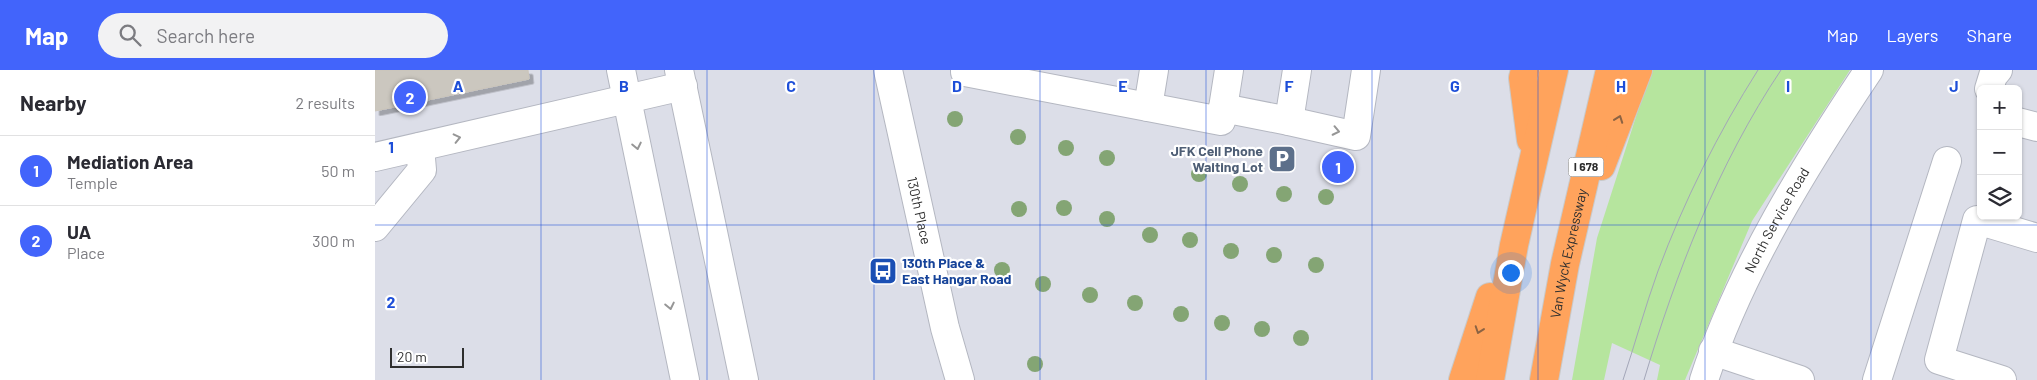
<!DOCTYPE html>
<html lang="en">
<head>
<meta charset="utf-8">
<style>
	body { margin:0; font-family:Barlow,sans-serif; background:#f2f2f3; color:#2b2b33 }
	.controls { position:absolute; right:15px; top:15px; display:grid; overflow:hidden; border-radius:8px; box-shadow:0 1px 4px #0004 }
	.controls button { width:45px; height:45px; display:grid; place-items:center; padding:0; border:0; border-bottom:1px solid #e1e1e2; background:#fff; color:#2b2b33; font:25px sans-serif }
	.scale { position:absolute; left:15px; bottom:12px; width:74px; box-sizing:border-box; padding-left:5px; border:2px solid #2e2e2e; border-top:0; font-size:14px; line-height:18px; white-space:nowrap; color:#2e2e2e; -webkit-text-stroke:4px #fff; paint-order:stroke }
	.you { position:absolute; left:1135px; top:202px; width:18px; height:18px; margin:-12px; border:4px solid #fff; border-radius:50%; background:#1a73e8; box-shadow:0 0 0 8px #1a73e833 }
	.badge { display:grid; place-items:center; width:32px; height:32px; border-radius:50%; background:#4264fb; color:#fff; font-size:16px; font-weight:700 }
	.pin { position:absolute; translate:-50% -50%; border:2px solid #fff; box-shadow:0 1px 5px #0006 }
	.list { margin:0; padding:0; list-style:none }
	h2 { display:flex; justify-content:space-between; align-items:center; height:65px; margin:0; padding:0 20px; font-size:21px }
	h2 small { font-size:16px; font-weight:400; color:#7c7c81 }
	.list li { display:grid; grid-template-columns:32px 1fr auto; gap:15px; align-items:center; box-sizing:border-box; height:70px; padding:0 20px; border-top:1px solid #e1e1e2 }
	.list b { display:block; font-size:19px; white-space:nowrap }
	.list p { margin:0; font-size:16px; white-space:nowrap; color:#7c7c81 }
	.list em { font-size:16px; font-style:normal; color:#7c7c81 }
	.icon { flex:none; width:28px; height:28px; fill:none; stroke:currentColor; stroke-width:2; stroke-linecap:round; stroke-linejoin:round }
	.map { position:relative; flex:none; width:1662px; height:310px; overflow:hidden }
	header { display:flex; align-items:center; gap:30px; box-sizing:border-box; height:70px; padding:0 25px; background:#4264fb; color:#fff }
	header strong { font-size:24px }
	nav { display:flex; gap:28px; margin-inline-start:auto; font-size:18px }
	.search { width:350px; height:45px; background:#f2f2f3; display:flex; align-items:center; gap:12px; box-sizing:border-box; padding:0 18px; border-radius:28px; color:#7c7c81; font-size:19px }
	main { display:flex }
	aside { flex:1; background:#fff }
	.map>svg:first-child { display:block }
	.airport { fill:#dcdee8; fill-rule:evenodd }
	.green { fill:#b6e59e }
	.building { fill:#cbc7bf; stroke:#cbc5ba; filter:url(#shadow) }
	.lines { fill:none; stroke-linecap:round; stroke-linejoin:round }
	.minor-casing { stroke:#b4b7c1; stroke-width:30 }
	.highway-casing { stroke:#c9c9c9; stroke-width:30 }
	.minor { stroke:#fff; stroke-width:28 }
	.highway { stroke:#ffa35c; stroke-width:28 }
	.tram { stroke:#a3a6b8; stroke-width:1 }
	.tree { fill:#84a574 }
	.oneway { stroke:#8c6343 }
	.oneway2 { stroke:#969696 }
	.grid { fill:none; stroke:#1d4ed8; stroke-width:1; stroke-opacity:0.55 }
	.labels { text-anchor:middle; stroke-width:4.5; stroke-linejoin:round; paint-order:stroke }
	.shield { fill:#fff; stroke:#6d6d6d; stroke-width:1 }
	.shield-label { font-size:12px; font-weight:bold; fill:#2e2e2e }
	.service-label { font-size:14px; font-weight:bold; fill:#4e5e75; stroke:#fff; text-anchor:end }
	.street-label { font-size:14px; fill:#2e2e2e; stroke:#fff }
	.transit-label { font-size:14px; font-weight:bold; fill:#164399; stroke:#fff; text-anchor:start }
	.grid-label { font-size:16px; text-anchor:middle; font-weight:bold; fill:#1d4ed8; stroke:#fff; stroke-width:4.5; stroke-linejoin:round; paint-order:stroke }
</style>
</head>
<body>
<header>
<strong>Map</strong>
<div class="search"><svg class="icon" aria-label="search" viewBox="0 0 24 24"><circle cx="10" cy="10" r="6"/><path d="M15 15l6 6"/></svg>Search here</div>
<nav><a>Map</a><a>Layers</a><a>Share</a></nav>
</header>
<main>
<aside>
<h2>Nearby<small>2 results</small></h2>
<ul class="list">
<li><span class="badge">1</span><div><b>Mediation Area</b><p>Temple</p></div><em>50 m</em></li>
<li><span class="badge">2</span><div><b>UA</b><p>Place</p></div><em>300 m</em></li>
</ul>
</aside>
<div class="map">
<svg width="1662" height="310" viewBox="0 0 1662 310">
	<defs>
		<filter id="shadow"><feDropShadow dx="4.5" dy="4.5" stdDeviation="0" flood-color="#0004"/></filter>
	</defs>
	<rect width="100%" height="100%" fill="#efe9e1"/>
	<path class="airport" d="M0,0H1662V310H0ZM1606,19H1643V146H1606Z"/>
	<path class="green" d="M1276,0H1475L1377,151L1310,310H1282L1285,295L1237,273L1229,310H1197L1222,168Z"/>
	<path class="building" d="M0,0H153L154,9L0,41Z"/>
	<g class="lines">
		<defs>
			<g id="minor">
				<path d="M246,0L310,310"/>
				<path d="M304,0L369,310"/>
				<path id="s1" d="M513,0L570,258L585,310"/>
				<path d="M590,0V2L846,51L848,38L914,51L922,0"/>
				<path d="M1614,19L1618,6L1623,0"/>
				<path d="M773,37L779,0"/>
				<path d="M848,38L854,0"/>
				<path d="M914,51L981,66L991,0"/>
				<path d="M1643,52L1662,57"/>
				<path d="M0,87L308,16"/>
				<path d="M0,157L47,100L45,77"/>
				<path d="M1338,281L1425,310"/>
				<path id="s2" d="M1329,310C1364,202 1431,94 1494,0"/>
				<path d="M1502,310L1572,91"/>
				<path d="M1627,310L1564,290L1602,150L1662,168"/>
			</g>
			<g id="highway">
				<path d="M1150,0L1148,8L1156,70"/>
				<path d="M1226,96L1263,0"/>
				<path d="M1088,310L1115,227"/>
				<path d="M1115,310L1139,175L1179,0"/>
				<path id="s3" d="M1169,310L1190,194L1235,0"/>
			</g>
		</defs>
		<use href="#minor" class="minor-casing"/>
		<use href="#highway" class="highway-casing"/>
		<use href="#minor" class="minor"/>
		<use href="#highway" class="highway"/>
		<path class="tram" d="M1248,310C1260,274 1270,237 1283,201C1309,131 1343,63 1383,0
			M1269,310C1301,203 1343,94 1406,0"/>
	</g>
	<g class="tree">
		<circle cx="580" cy="49" r="8"/>
		<circle cx="643" cy="67" r="8"/>
		<circle cx="691" cy="78" r="8"/>
		<circle cx="732" cy="88" r="8"/>
		<circle cx="824" cy="104" r="8"/>
		<circle cx="865" cy="114" r="8"/>
		<circle cx="909" cy="124" r="8"/>
		<circle cx="951" cy="127" r="8"/>
		<circle cx="689" cy="138" r="8"/>
		<circle cx="644" cy="139" r="8"/>
		<circle cx="732" cy="149" r="8"/>
		<circle cx="775" cy="165" r="8"/>
		<circle cx="815" cy="170" r="8"/>
		<circle cx="856" cy="181" r="8"/>
		<circle cx="899" cy="185" r="8"/>
		<circle cx="941" cy="195" r="8"/>
		<circle cx="627" cy="200" r="8"/>
		<circle cx="668" cy="214" r="8"/>
		<circle cx="715" cy="225" r="8"/>
		<circle cx="760" cy="233" r="8"/>
		<circle cx="806" cy="244" r="8"/>
		<circle cx="847" cy="253" r="8"/>
		<circle cx="887" cy="259" r="8"/>
		<circle cx="926" cy="268" r="8"/>
		<circle cx="660" cy="294" r="8"/>
	</g>
	<defs><path id="oneway-chevron" d="M-2-3.5L2.5 0L-2 3.5" fill="none" stroke-width="1.6" stroke-linecap="round" stroke-linejoin="round" transform="scale(1.25)"/></defs>
	<g class="oneway">
		<use href="#oneway-chevron" transform="translate(1244 49) rotate(-70)"/>
		<use href="#oneway-chevron" transform="translate(1104 260) rotate(109)"/>
	</g>
	<g class="oneway2">
		<use href="#oneway-chevron" transform="translate(961 61) rotate(12)"/>
		<use href="#oneway-chevron" transform="translate(82 68) rotate(-13)"/>
		<use href="#oneway-chevron" transform="translate(262 76) rotate(78)"/>
		<use href="#oneway-chevron" transform="translate(295 236) rotate(78)"/>
	</g>
	<path class="grid" d="M166,0V310M332,0V310M499,0V310M665,0V310M831,0V310M997,0V310M1163,0V310M1330,0V310M1496,0V310M0,155H1662"/>
	<defs>
		<symbol id="parking-square" viewBox="-11 -11 22 22"><rect x="-9" y="-9" width="18" height="18" rx="4" fill="#5c6f8a" stroke="#fff"/><path d="M-3.5-5.5H1a3.5 3.5 0 0 1 0 7H-1V5.5H-3.5ZM-1-3.4V-.6H.8a1.4 1.4 0 0 0 0-2.8Z" fill="#fff"/></symbol>
		<symbol id="bus-square" viewBox="-11 -11 22 22"><rect x="-9" y="-9" width="18" height="18" rx="4" fill="#1a4fb4" stroke="#fff"/><path d="M-5-6H5V4H4V6H2V4H-2V6H-4V4H-5ZM-3.5-4V0h7V-4ZM-3.5 1.2v1.5H-2V1.2ZM2 1.2v1.5H3.5V1.2Z" fill="#fff"/></symbol>
	</defs>
	<g fill-rule="evenodd">
		<use href="#parking-square" x="891" y="73" width="32" height="32"/>
		<use href="#bus-square" x="492" y="185" width="32" height="32"/>
	</g>
	<g class="labels">
		<rect class="shield" x="1193.5" y="87.5" width="35" height="19" rx="4"/>
		<g class="shield-label">
			<text x="1211" y="101">I 678</text>
		</g>
		<g class="service-label">
			<text x="888" y="86">JFK Cell Phone<tspan x="888" dy="16">Waiting Lot</tspan></text>
		</g>
		<g class="street-label">
			<text dy="5" stroke="none"><textPath href="#s1" startOffset="144">130th Place</textPath></text>
			<text dy="5" stroke="none"><textPath href="#s2" startOffset="176">North Service Road</textPath></text>
			<text dy="5" stroke="none"><textPath href="#s3" startOffset="129">Van Wyck Expressway</textPath></text>
		</g>
		<g class="transit-label">
			<text x="527" y="198">130th Place &amp;<tspan x="527" dy="16">East Hangar Road</tspan></text>
		</g>
	</g>
	<g class="grid-label">
		<text x="83" y="22">A</text>
		<text x="249" y="22">B</text>
		<text x="416" y="22">C</text>
		<text x="582" y="22">D</text>
		<text x="748" y="22">E</text>
		<text x="914" y="22">F</text>
		<text x="1080" y="22">G</text>
		<text x="1246" y="22">H</text>
		<text x="1413" y="22">I</text>
		<text x="1579" y="22">J</text>
		<text x="16" y="83">1</text>
		<text x="16" y="238">2</text>
	</g>
</svg>
<div class="controls">
<button>+</button>
<button>−</button>
<button><svg class="icon" aria-label="layers" viewBox="0 0 24 24"><path d="M12 4l9 5-9 5-9-5zM3 14l9 5 9-5"/></svg></button>
</div>
<div class="scale">20 m</div>
<div class="you"></div>
<div class="pin badge" style="left:963px;top:97px">1</div>
<div class="pin badge" style="left:35px;top:27px">2</div>
</div>
</main>
</body>
</html>
